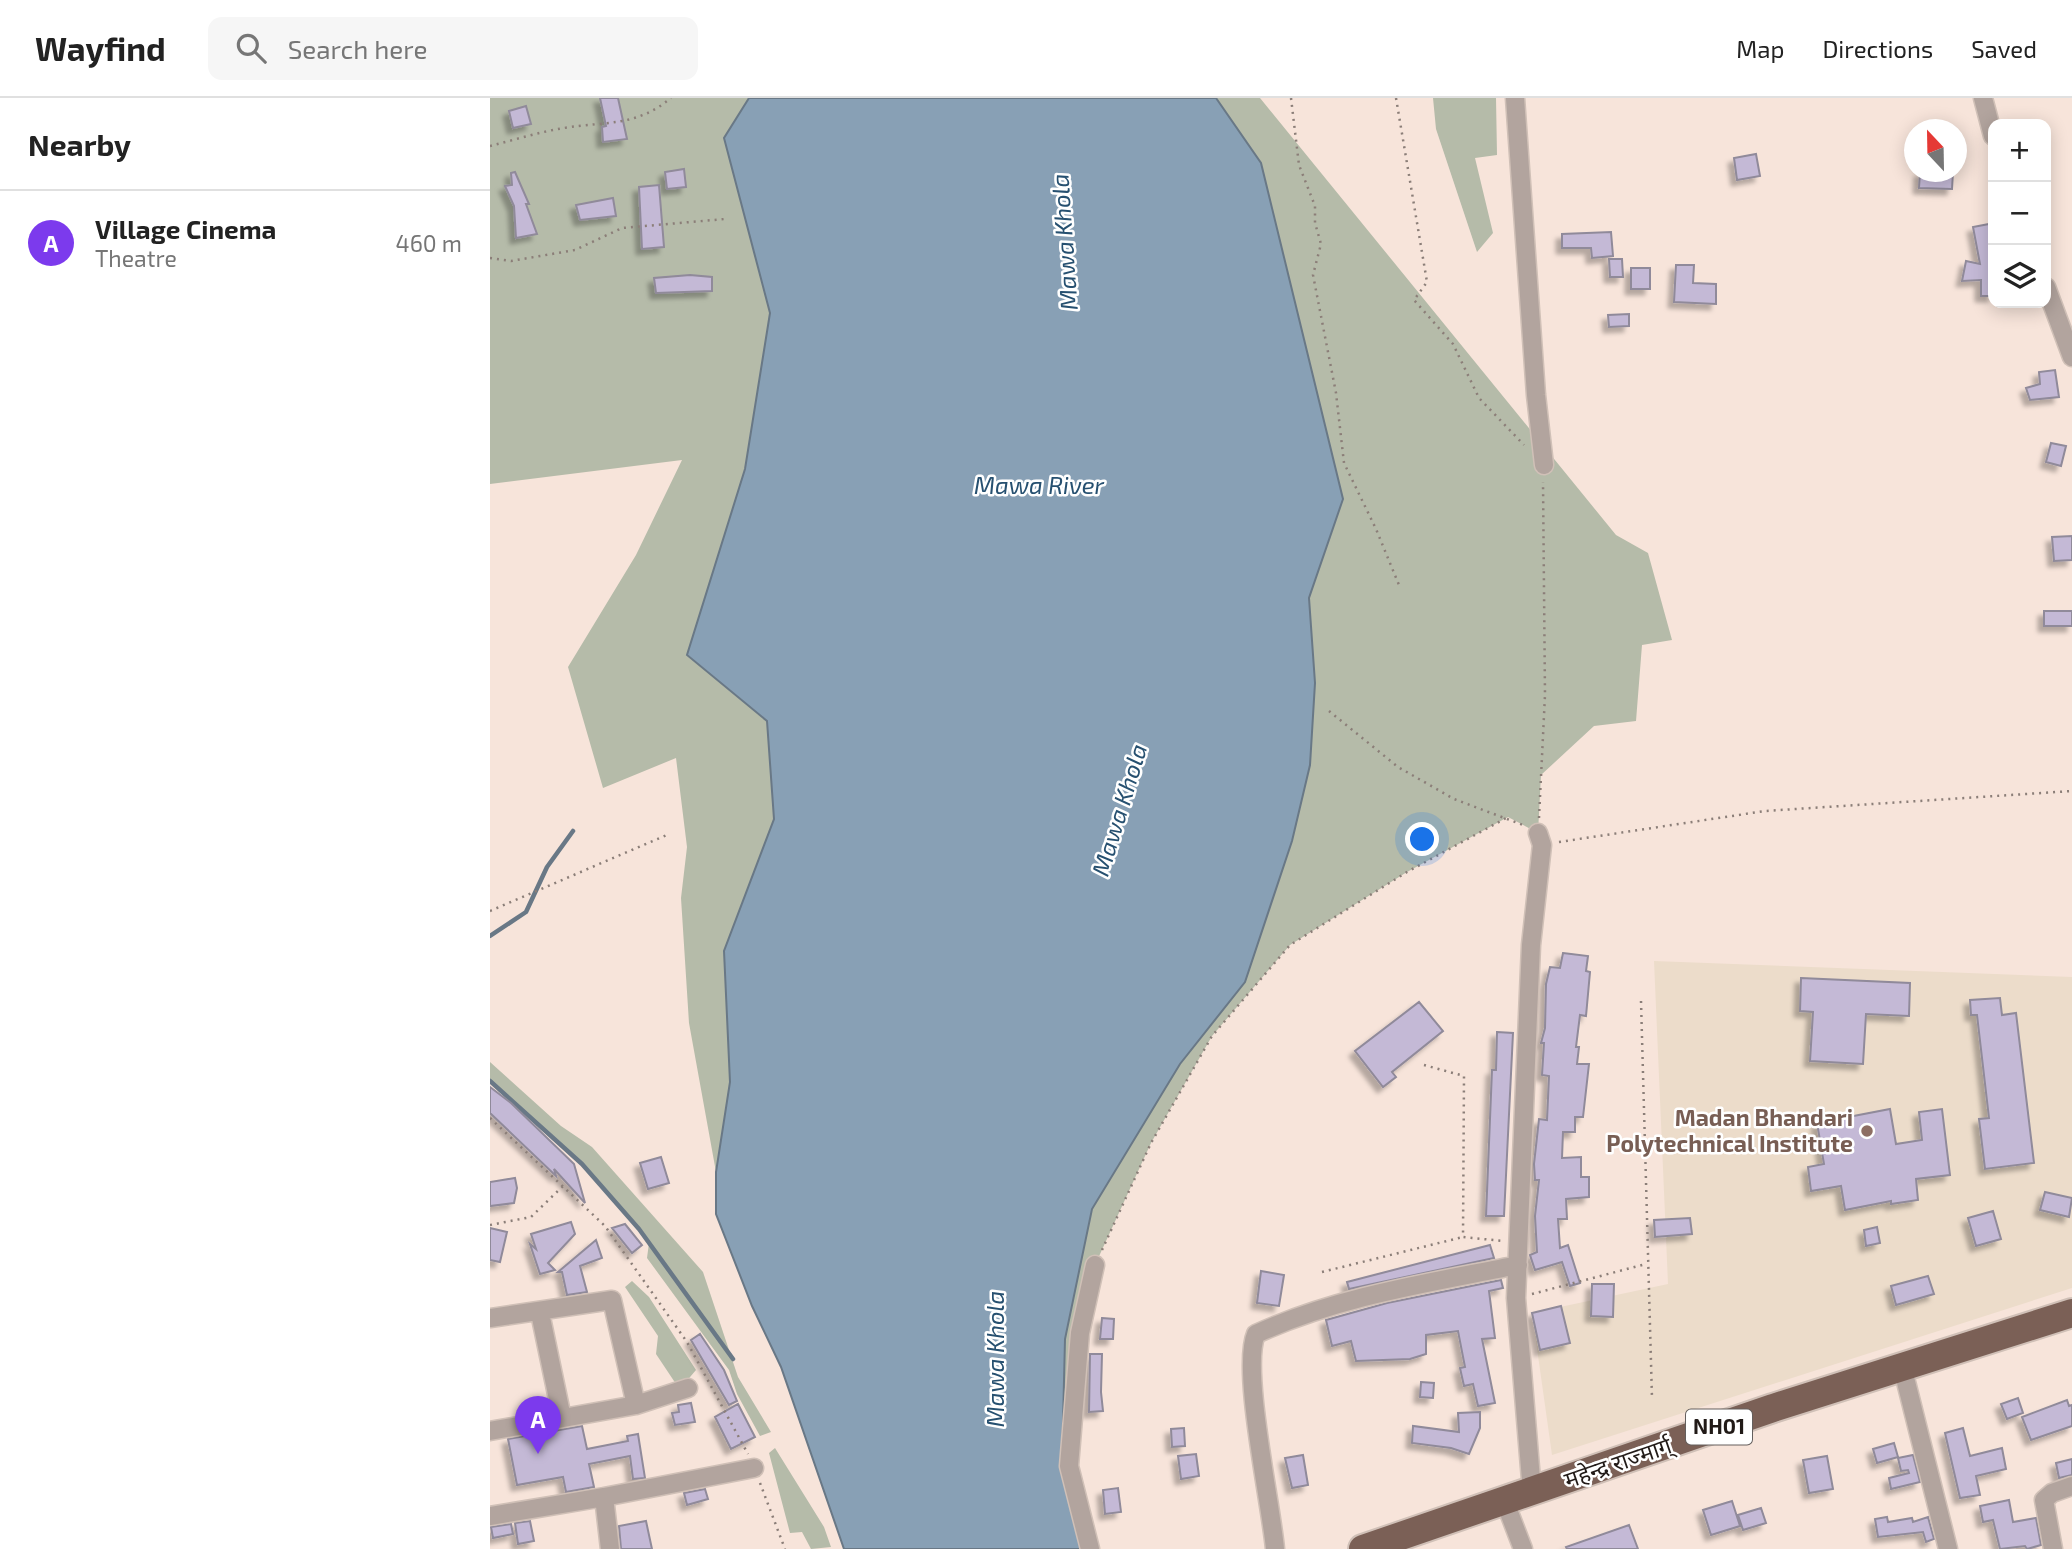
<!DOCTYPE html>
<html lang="en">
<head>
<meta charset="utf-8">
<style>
	body { margin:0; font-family:"Exo 2","Noto Sans Devanagari",sans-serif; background:#f6f6f6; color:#222 }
	.controls { position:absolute; right:21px; top:21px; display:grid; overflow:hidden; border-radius:14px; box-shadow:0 4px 18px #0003 }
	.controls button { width:63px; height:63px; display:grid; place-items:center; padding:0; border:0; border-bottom:2px solid #e0e0e0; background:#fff; color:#222; font:35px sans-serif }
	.compass { position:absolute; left:1414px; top:21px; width:63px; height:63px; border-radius:50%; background:#fff; box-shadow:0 4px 18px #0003; rotate:338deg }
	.you { position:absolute; left:933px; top:742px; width:24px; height:24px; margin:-18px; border:5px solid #fff; border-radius:50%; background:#1a73e8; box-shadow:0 0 0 10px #1a73e833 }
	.badge { display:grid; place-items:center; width:46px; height:46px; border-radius:50%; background:#7c3aed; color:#fff; font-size:23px; font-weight:700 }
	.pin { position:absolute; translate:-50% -58px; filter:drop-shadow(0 2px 4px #0008) }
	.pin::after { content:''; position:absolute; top:37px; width:24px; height:21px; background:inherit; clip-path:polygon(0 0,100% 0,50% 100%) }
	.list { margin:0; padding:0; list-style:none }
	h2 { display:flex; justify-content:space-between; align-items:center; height:91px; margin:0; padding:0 28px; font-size:30px }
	h2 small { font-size:23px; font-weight:400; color:#767676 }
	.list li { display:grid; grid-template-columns:46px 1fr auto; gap:21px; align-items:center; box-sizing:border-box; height:105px; padding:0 28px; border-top:2px solid #e0e0e0 }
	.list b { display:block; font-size:26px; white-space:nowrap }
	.list p { margin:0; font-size:23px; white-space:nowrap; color:#767676 }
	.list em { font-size:23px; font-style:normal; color:#767676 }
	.icon { flex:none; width:38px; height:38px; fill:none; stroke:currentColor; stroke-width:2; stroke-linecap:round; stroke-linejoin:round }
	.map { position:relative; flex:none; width:1582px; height:1451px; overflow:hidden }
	header { display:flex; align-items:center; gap:42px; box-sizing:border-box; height:98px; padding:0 35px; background:#fff; border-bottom:2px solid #e0e0e0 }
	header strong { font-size:33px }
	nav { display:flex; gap:38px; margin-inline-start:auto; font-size:24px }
	.search { width:490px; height:63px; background:#f6f6f6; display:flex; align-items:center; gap:18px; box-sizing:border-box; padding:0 24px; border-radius:14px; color:#767676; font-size:26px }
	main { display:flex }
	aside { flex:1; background:#fff }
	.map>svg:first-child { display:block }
	.education { fill:#ecdcca }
	.green { fill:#b5bba9 }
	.water { fill:#88a0b5; stroke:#697886; stroke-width:2 }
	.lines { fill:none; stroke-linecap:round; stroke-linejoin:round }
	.stream { stroke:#697886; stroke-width:4.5 }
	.building { fill:#c4b9d6; stroke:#908a9a; stroke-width:2; filter:url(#shadow) }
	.minor-casing { stroke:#d0c0b7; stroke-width:21 }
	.trunk-casing { stroke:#d0c0b7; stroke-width:32 }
	.path { stroke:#8b7e78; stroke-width:2.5; stroke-dasharray:2 5; stroke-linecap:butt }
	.minor { stroke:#b2a49e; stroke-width:18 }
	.trunk { stroke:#7b6056; stroke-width:28 }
	.education-dot { fill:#8d6e63; stroke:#fff; stroke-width:2.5 }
	.labels { text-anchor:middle; stroke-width:5; stroke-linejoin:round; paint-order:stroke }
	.shield { fill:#fff; stroke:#645f5d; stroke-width:2 }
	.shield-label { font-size:21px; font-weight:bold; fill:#211a17 }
	.education-label { font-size:23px; font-weight:bold; fill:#785e54; stroke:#fff; text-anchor:end }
	.street-label { font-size:23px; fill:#211a17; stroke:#fff }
	.water-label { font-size:24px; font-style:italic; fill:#265070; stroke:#fff }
</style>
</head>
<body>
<header>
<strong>Wayfind</strong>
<div class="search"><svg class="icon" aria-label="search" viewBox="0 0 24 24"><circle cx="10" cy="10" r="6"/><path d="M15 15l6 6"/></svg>Search here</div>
<nav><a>Map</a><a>Directions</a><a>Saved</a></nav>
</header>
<main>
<aside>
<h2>Nearby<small></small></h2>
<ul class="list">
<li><span class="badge">A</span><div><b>Village Cinema</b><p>Theatre</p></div><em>460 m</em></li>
</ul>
</aside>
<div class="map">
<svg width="1582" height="1451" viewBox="0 0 1582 1451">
	<defs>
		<filter id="shadow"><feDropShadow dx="-5.5" dy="5.5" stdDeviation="2" flood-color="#0004"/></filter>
	</defs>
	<rect width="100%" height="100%" fill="#f7e4da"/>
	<path class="education" d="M1164,863L1582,879V1190L1062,1357L1042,1215L1178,1186Z"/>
	<path class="green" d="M0,0H259L234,40L280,215L255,371L197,557L277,623L284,721L234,853L240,984L226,1074L199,925L191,800L197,749L186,660L113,690L78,569L146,457L192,362L0,386Z
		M726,0H770L1126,437L1158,455L1182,542L1152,547L1146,623L1104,628L1051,677L1048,735L1018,719L917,774L800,847L722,938L661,1045L605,1167L579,1368L600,1451H591L572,1367L575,1241L602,1111L690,966L755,884L802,743L820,667L825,585L819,500L853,401L771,65Z
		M943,0H1006L1007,57L985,60L1003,135L987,154L946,31Z
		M0,964L71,1028L102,1049L213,1174L248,1279L281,1334L270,1338L247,1296L239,1272L157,1160L159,1145C115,1083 56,1034 0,983Z
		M142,1183L159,1199L206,1272L195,1285L186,1286L166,1256L168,1238L135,1189Z
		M285,1350L334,1429L341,1449L321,1451L312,1434L300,1435L279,1355Z"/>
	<path class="water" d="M259,0H726L771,65L853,401L819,500L825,585L820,667L802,743L755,884L690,966L602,1111L575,1241L572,1367L591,1451H354L291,1269L262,1208L226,1116V1074L240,984L234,853L284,721L277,623L197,557L255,371L280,215L234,40Z"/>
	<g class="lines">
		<path class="stream" d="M0,838L36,814L57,769L83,733
			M0,983L92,1066L149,1131L243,1261"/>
	</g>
	<path class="building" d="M110,0H128L137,41L113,44L112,29L116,28Z
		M36,8L41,26L23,30L19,13Z
		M1266,56L1270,78L1247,82L1244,60Z
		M194,71L196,89L177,91L175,74Z
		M25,74L39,106H36L47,136L26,140L24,108L15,88L22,87L21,75Z
		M1430,74H1463L1462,91L1429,90Z
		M169,87L174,149L152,151L149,89Z
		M123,100L126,118L90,122L86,107Z
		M1499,126L1503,147V198H1491V182L1472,183L1476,163L1490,166L1483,129Z
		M1121,134L1123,158L1102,160L1101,150H1072V136Z
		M1119,161H1132L1133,179H1120Z
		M1186,167H1204L1203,185L1226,186V206L1184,204Z
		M1141,170H1160V191H1141Z
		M200,177L222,179V193L166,195L164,180Z
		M1139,216V228L1119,229L1118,217Z
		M1565,272L1569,299L1540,302L1536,290L1550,286L1549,274Z
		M1561,345L1576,348L1571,368L1556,364Z
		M1582,438V462L1564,463L1562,439Z
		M1554,513H1582V528H1554Z
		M1073,855L1098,858L1096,873L1100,874L1096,918L1090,917L1086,949H1089L1087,966H1099L1093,1019H1085V1034H1073L1072,1060L1091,1059V1079H1099V1099L1076,1101L1077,1121H1068L1070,1150L1078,1147L1090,1185L1080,1188L1072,1164L1045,1172L1040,1157L1047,1154L1045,1118L1049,1082H1045L1044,1066L1049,1021L1057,1022L1059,978L1052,977L1054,945H1051L1055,930L1056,886L1060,869L1070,870Z
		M1311,880L1420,885L1419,918L1376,916L1373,966L1320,963L1323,914L1310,913Z
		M1510,900L1512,917L1526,915L1544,1065L1495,1071L1489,1021L1499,1020L1487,917H1481L1480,902Z
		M929,904L953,933L902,974L906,979L893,989L865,953Z
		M1007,934L1023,935L1014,1118H996L1002,972H1006Z
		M0,989L21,1005L84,1066L95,1105L64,1071L66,1078L0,1015Z
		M1400,1011L1406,1046L1432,1042L1429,1014L1452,1011L1460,1077L1426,1081L1428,1102L1401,1106V1103L1355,1112L1351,1088L1321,1093L1318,1069L1334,1066L1327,1025Z
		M171,1059L179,1085L158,1091L150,1065Z
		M25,1080L27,1090L24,1105L0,1108V1084Z
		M1555,1094L1582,1100L1579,1119L1550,1112Z
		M1503,1113L1511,1141L1486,1148L1478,1120Z
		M1200,1120L1202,1136L1165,1139L1164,1122Z
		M81,1124L85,1136L58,1165L65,1172L50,1176L40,1146L46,1151L41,1136Z
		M135,1126L152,1147L142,1155L122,1130Z
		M1387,1129L1390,1145L1376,1148L1374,1132Z
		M0,1130L17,1134L10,1164L0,1162Z
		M106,1142L112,1160L90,1168L97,1194L77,1197L72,1174H68Z
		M1000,1147L1004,1160L859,1191L857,1184Z
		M771,1173L794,1177L789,1208L767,1205Z
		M1438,1178L1444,1196L1406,1207L1401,1188Z
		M1011,1182L1013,1190L999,1193L1005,1240L992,1241L1005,1305L988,1308L983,1286L974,1288L970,1270L975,1269L968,1233L936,1237V1256L920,1261L866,1263L861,1243L842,1248L836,1222L897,1205Z
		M1102,1186H1124L1123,1219L1101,1218Z
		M1071,1208L1080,1245L1050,1252L1042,1215Z
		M612,1220L624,1221L623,1241H610Z
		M210,1236L234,1272L247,1303L239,1307L201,1242Z
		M600,1256H612L611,1294L613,1313L599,1314Z
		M931,1284L944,1285L943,1300L930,1299Z
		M1528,1300L1533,1315L1517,1321L1511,1306Z
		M1577,1302L1579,1308L1582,1307V1328L1541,1342L1532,1319Z
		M201,1305L205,1324L185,1327L182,1315L189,1314L188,1307Z
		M248,1306L265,1339L241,1351L225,1319Z
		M990,1314V1330L979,1356L961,1350L922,1345L923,1328L969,1334L968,1315Z
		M92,1328L97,1351L138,1343L137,1338L148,1336L155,1380L143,1381L140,1358L99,1366L104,1389L76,1394L73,1379L27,1387L18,1341Z
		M694,1330L695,1348L682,1349L681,1331Z
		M1473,1330L1480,1358L1512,1350L1516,1371L1486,1378L1490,1397L1470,1400L1455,1335Z
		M1404,1345L1408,1359L1387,1365L1383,1351Z
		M706,1356L709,1378L691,1381L688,1358Z
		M813,1357L818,1387L802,1390L795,1360Z
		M1423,1357L1430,1384L1401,1391L1399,1380L1419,1375L1418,1372L1411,1373L1408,1360Z
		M1337,1358L1343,1391L1319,1395L1313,1362Z
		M1582,1361V1377L1569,1380L1566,1365Z
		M628,1390L631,1414L615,1416L613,1392Z
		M215,1391L218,1401L197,1407L194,1395Z
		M1519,1402L1523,1424L1546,1420L1551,1447L1537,1451L1535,1448L1510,1451L1503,1422L1493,1424L1490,1408Z
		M1242,1403L1250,1428L1221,1437L1213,1412Z
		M1271,1410L1276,1425L1253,1432L1248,1417Z
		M1397,1419L1398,1424L1422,1420L1423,1424L1438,1419L1444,1441L1436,1444L1433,1434L1388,1439L1385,1421Z
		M40,1423L44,1443L28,1446L25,1425Z
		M156,1423L162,1451H131L129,1428Z
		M21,1426L23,1436L3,1440L1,1429Z
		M1139,1427L1148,1451H1077L1076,1449Z"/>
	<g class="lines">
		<defs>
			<path id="minor" d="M1025,0L1046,297L1054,367
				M1493,0L1503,38
				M1556,189L1582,259
				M50,1215L72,1320
				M0,1220L122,1202L146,1307
				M1412,1268L1458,1451
				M0,1333L146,1307L198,1290
				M1042,1394L1026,1200L1041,847L1052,747L1048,735
				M114,1399L264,1370
				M1015,1404L1033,1451
				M0,1418L114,1399L120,1451
				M600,1451L579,1368L590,1235L605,1167
				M785,1451C781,1405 751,1271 766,1236C849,1198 939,1185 1028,1167
				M1563,1451L1554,1402L1562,1395L1582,1388"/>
			<path id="trunk" d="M873,1451L1283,1310L1582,1215"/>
		</defs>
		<use href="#minor" class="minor-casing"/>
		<use href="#trunk" class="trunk-casing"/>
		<path class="path" d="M801,0L809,67L825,108V125L831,146L823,177L846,295L854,365L886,431L909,487
			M906,0L937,184L924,202L963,246L989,300L1034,347
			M0,48C24,42 49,34 74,30C117,23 146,29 181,0
			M0,160L21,163L85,152L132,130L235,121
			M839,613L908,669L964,701L1033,727
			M1049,720L1055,597L1053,384
			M1069,744L1275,713L1582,693
			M0,813L179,736
			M1151,903L1162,1300
			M934,967L974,978L973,1139L1013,1143
			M0,1020L115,1128L197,1244L258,1356
			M0,1127L41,1119L73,1088
			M612,1152L661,1045L722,938L800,847L917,774L1018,719
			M832,1174L973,1139
			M1042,1196L1156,1166
			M270,1385L295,1451"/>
		<use href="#minor" class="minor"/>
		<use href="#trunk" class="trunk"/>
	</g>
	<circle class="education-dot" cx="1377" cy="1033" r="7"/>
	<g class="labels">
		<rect class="shield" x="1196" y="1311.5" width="66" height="35" rx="5"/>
		<g class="shield-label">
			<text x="1229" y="1336">NH01</text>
		</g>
		<g class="education-label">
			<text x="1363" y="1028">Madan Bhandari<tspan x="1363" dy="26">Polytechnical Institute</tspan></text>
		</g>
		<g class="street-label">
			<text transform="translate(1128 1365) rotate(-19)" y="8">महेन्द्र राज्मार्ग्</text>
		</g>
		<g class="water-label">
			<text transform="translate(575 144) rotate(-94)" y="8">Mawa Khola</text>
			<text x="549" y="396">Mawa River</text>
			<text transform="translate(630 712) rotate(-73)" y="8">Mawa Khola</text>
			<text transform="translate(506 1261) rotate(-90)" y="8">Mawa Khola</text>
		</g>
	</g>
</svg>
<div class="controls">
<button>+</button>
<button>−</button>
<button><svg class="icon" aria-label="layers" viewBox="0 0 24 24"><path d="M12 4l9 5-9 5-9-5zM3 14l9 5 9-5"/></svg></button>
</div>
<svg class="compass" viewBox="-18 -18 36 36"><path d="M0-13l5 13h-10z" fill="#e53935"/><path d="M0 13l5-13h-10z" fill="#767676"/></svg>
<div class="you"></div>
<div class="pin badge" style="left:48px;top:1356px">A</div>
</div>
</main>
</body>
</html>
